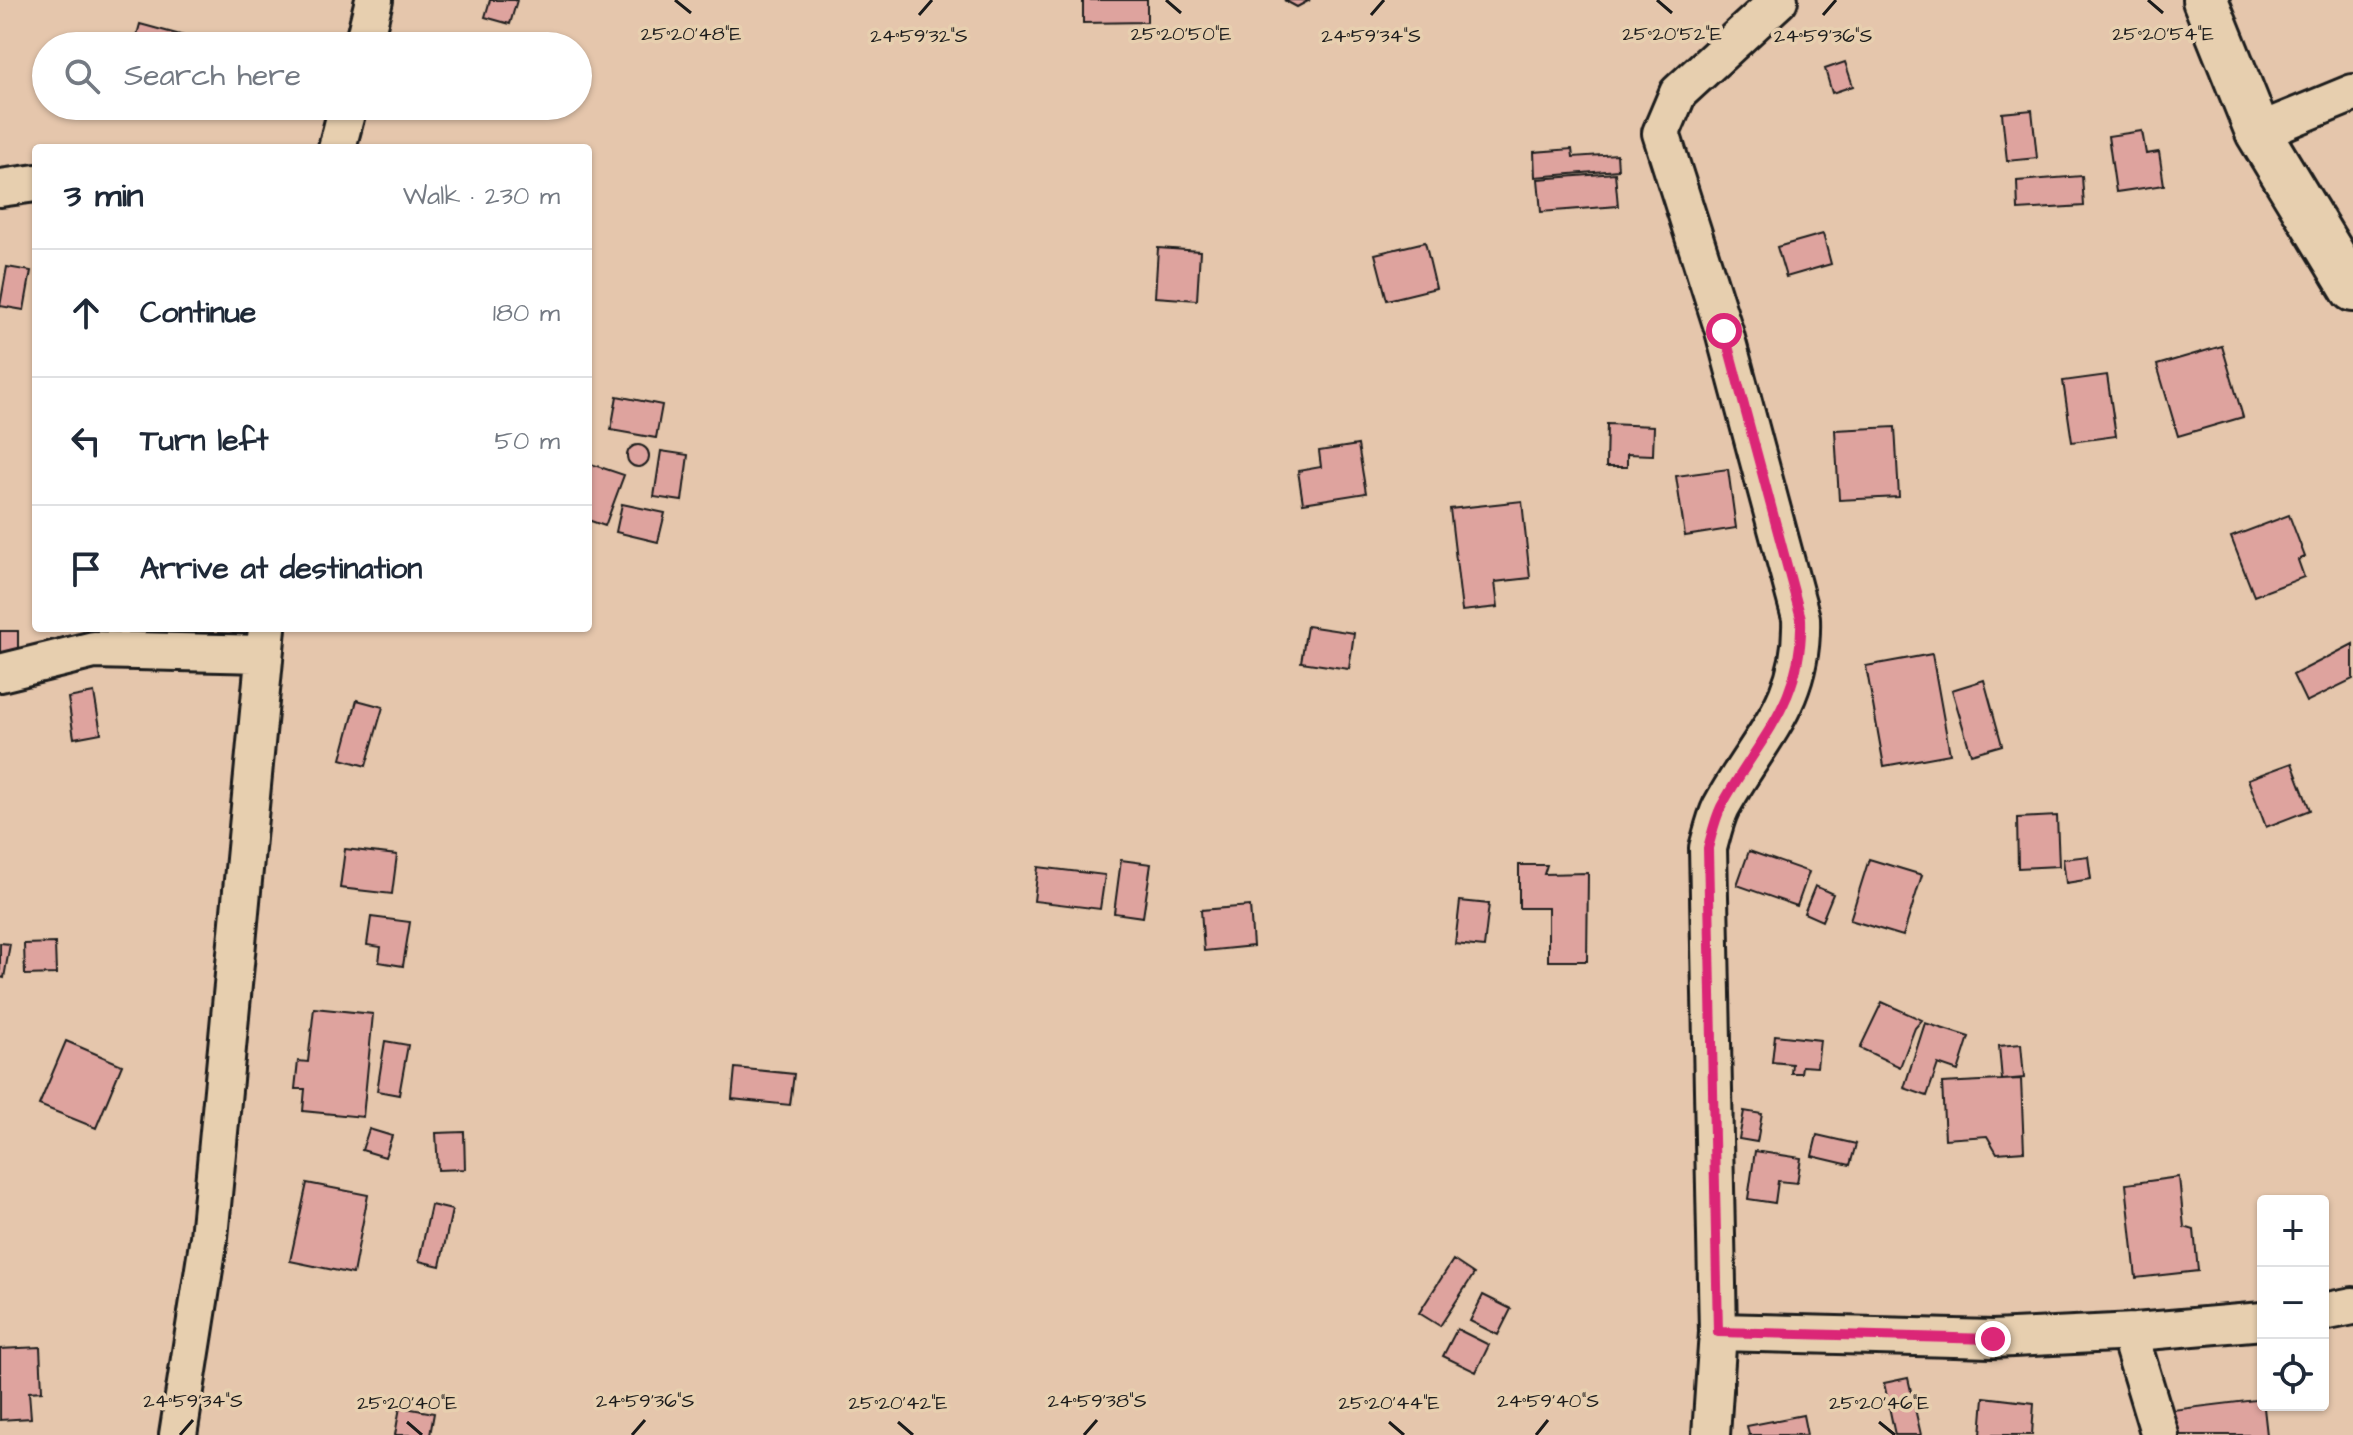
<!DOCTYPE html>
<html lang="en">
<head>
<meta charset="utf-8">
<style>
	body { margin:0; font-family:"Architects Daughter",sans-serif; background:#f2f2f3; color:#1f2937 }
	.controls { position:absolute; right:24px; bottom:24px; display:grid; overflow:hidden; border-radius:8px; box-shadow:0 2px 6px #0004 }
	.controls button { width:72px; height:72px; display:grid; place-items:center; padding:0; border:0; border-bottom:2px solid #e0e1e3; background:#fff; color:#1f2937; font:40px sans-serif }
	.stop { position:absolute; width:24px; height:24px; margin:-18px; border:6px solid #db2777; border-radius:50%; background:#fff }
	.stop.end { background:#db2777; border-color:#fff; box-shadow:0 2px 8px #0008 }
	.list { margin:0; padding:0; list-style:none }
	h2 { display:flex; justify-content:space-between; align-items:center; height:104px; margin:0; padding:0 32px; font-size:34px }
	h2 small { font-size:26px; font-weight:400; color:#747a83 }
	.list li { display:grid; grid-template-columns:52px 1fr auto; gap:24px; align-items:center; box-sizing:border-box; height:128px; padding:0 32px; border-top:2px solid #e0e1e3 }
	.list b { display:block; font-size:30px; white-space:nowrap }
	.list em { font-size:26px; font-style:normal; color:#747a83 }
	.icon { flex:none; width:44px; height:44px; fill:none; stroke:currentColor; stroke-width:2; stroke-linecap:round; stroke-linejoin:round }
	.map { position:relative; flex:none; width:2353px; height:1435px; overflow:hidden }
	.search { position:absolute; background:#fff; box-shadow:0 2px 6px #0004; left:32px; top:32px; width:560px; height:88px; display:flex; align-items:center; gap:20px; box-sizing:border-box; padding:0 28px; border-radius:44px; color:#747a83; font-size:30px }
	.panel { position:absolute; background:#fff; box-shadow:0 2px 6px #0004; left:32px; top:144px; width:560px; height:488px; border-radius:8px }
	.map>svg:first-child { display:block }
	.building { fill:#dea39e; stroke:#1c1c1c; stroke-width:2 }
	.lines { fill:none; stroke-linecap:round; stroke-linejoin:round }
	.street-casing { stroke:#1c1c1c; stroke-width:42 }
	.secondary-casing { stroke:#1c1c1c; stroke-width:50 }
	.street { stroke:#e7cfaf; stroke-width:36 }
	.secondary { stroke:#e7cfaf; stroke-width:44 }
	.route { stroke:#db2777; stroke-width:10 }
	.ticks { fill:none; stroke:#1c1c1c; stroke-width:3 }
	.ticks-label { font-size:20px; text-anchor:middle; fill:#1c1c1c; stroke:#e7cfaf; stroke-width:7; stroke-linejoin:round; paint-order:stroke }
</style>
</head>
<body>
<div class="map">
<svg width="2353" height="1435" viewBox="0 0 2353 1435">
	<rect width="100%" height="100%" fill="#e5c6ac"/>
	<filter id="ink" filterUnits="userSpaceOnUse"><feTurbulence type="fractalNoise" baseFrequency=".0125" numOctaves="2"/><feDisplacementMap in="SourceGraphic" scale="16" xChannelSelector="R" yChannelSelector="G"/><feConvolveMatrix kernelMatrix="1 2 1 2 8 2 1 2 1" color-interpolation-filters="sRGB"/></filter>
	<g filter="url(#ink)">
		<path class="building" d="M490,0H517L510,24L485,17Z
			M1083,0H1147V22L1083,23Z
			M1284,0H1310L1297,7Z
			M140,24L184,36L181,46H134Z
			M1845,62L1853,86L1832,93L1825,69Z
			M2032,110L2037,158L2007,161L2002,113Z
			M2142,131L2146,154L2159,152L2164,185L2116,192L2108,136Z
			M1572,149L1573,157L1617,154L1618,170L1535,177L1534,152Z
			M1615,173L1618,206L1541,212L1538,179Z
			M2082,176L2084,206L2018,210L2017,181Z
			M1823,234L1831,264L1786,277L1777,247Z
			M1425,242L1436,288L1387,300L1375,254Z
			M1158,248L1200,251L1197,300L1155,297Z
			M7,267L31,271L24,310L0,306Z
			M2222,346L2243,417L2178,436L2157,365Z
			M2107,375L2116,436L2072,442L2063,381Z
			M617,396L662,405L656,438L611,430Z
			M1607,424L1654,426L1653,455L1627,454V467H1606Z
			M1895,427L1899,497L1839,500L1835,430Z
			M627 456a11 11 0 1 1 22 0a11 11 0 1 1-22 0Z
			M1358,445L1366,493L1303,503L1298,471L1321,467L1319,451Z
			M661,451L688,455L682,501L654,497Z
			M588,463L624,475L605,526L588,520Z
			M1728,469L1736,528L1685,536L1676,476Z
			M1522,501L1530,578L1495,582L1498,607L1462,611L1450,509Z
			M622,504L665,513L658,542L616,532Z
			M2289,515L2305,557L2298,560L2304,577L2254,596L2231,537Z
			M1307,626L1354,633L1349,669L1301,662Z
			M0,631H18V658H0Z
			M2353,644V679L2306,702L2293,675Z
			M1932,654L1950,754L1884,766L1866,666Z
			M1984,680L2002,745L1971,754L1952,690Z
			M94,693L101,733L74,738L68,698Z
			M357,700L383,707L366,766L341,759Z
			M2292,763L2310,810L2266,827L2248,779Z
			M2057,816L2059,866L2018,868L2017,818Z
			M345,849L397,855L392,894L340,888Z
			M1749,851L1809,872L1797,906L1737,885Z
			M2088,856L2091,879L2066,883L2063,859Z
			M1869,859L1922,875L1903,936L1850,920Z
			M1121,860L1151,864L1143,917L1114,913Z
			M1519,865H1547L1544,874L1588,873L1587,961H1548V908H1519Z
			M1038,867L1105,875L1100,909L1034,901Z
			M1815,886L1833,894L1822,921L1804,913Z
			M1460,901L1489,904L1484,947L1455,944Z
			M1250,906L1253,946L1204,951L1201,910Z
			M371,917L410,922L403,966L379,962L381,947L367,945Z
			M0,943L10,944L4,978L0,977Z
			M55,943L56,974L25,975L24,944Z
			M1882,1002L1922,1020L1915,1028L1900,1067L1860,1048Z
			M314,1008L373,1014L363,1117L303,1111L305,1089H295L298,1061L308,1062Z
			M1925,1023L1969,1037L1958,1071L1938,1064L1927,1096L1904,1088Z
			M1775,1035L1820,1040L1817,1067L1802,1066L1801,1073H1791L1792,1064L1772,1062Z
			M66,1041L122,1065L96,1128L39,1105Z
			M385,1041L408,1045L399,1095L377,1091Z
			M2021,1044L2024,1078L2002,1080L1999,1046Z
			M735,1068L794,1074L790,1105L732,1099Z
			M2021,1079L2024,1151L1997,1153L1987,1136L1945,1139L1942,1083Z
			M1744,1111L1762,1114L1757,1142L1739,1139Z
			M369,1129L392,1136L385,1157L362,1150Z
			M464,1132L465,1169L438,1170L436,1133Z
			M1817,1135L1856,1144L1850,1165L1812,1156Z
			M1755,1151L1801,1158L1797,1183L1778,1181L1775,1203L1748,1199Z
			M2179,1177L2184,1227L2194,1230L2198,1271L2136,1278L2126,1184Z
			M307,1183L368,1195L353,1274L290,1261Z
			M431,1205L452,1210L440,1266L419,1261Z
			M1453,1260L1474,1274L1440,1326L1419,1313Z
			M1483,1295L1511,1309L1498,1335L1470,1321Z
			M1457,1329L1489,1345L1476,1372L1443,1356Z
			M40,1347L42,1391L29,1392L31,1418L0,1420V1349Z
			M1908,1378L1921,1435H1895L1884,1383Z
			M1984,1397L2034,1403L2032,1435H1981Z
			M2263,1399L2267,1435H2175L2172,1410Z
			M400,1407L434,1413L430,1435H395Z
			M1803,1415L1807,1435H1749L1747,1426Z"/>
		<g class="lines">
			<defs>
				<path id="street" d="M363,46L374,0
					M2258,132L2353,93
					M337,148L348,106
					M0,188L36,183
					M0,673L94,650L264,654
					M2323,1312L2353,1306
					M1718,1332L1993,1339L2135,1332L2263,1321
					M2129,1333L2160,1435
					M178,1435L209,1237L267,628
					M1711,1435L1718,1332L1708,848C1712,834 1715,819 1721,807C1758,739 1804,702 1801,618L1724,331L1661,133L1678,93L1779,0"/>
				<path id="secondary" d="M2205,0L2258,132L2353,289"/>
			</defs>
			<use href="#street" class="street-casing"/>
			<use href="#secondary" class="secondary-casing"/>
			<use href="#street" class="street"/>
			<use href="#secondary" class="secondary"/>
		</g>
	</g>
	<g class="lines" filter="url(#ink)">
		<path class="route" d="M1724,331L1801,618C1804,702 1758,739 1721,807C1715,819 1712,834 1708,848L1718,1332L1993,1339"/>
	</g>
	<path class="ticks" d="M675,0L691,13M1166,0L1181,13M1657,0L1672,13M2148,0L2163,13M919,15L932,0M1371,15L1384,0M1823,15L1836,0M407,1422L422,1435M898,1422L913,1435M1389,1422L1404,1435M1879,1422L1895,1435M180,1435L193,1420M632,1435L645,1420M1084,1435L1097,1420M1536,1435L1548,1420"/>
	<g class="ticks-label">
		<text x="691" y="40">25°20'48"E</text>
		<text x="1672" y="40">25°20'52"E</text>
		<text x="1181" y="40">25°20'50"E</text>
		<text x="2163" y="40">25°20'54"E</text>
		<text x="919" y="42">24°59'32"S</text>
		<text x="1371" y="42">24°59'34"S</text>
		<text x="1823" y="42">24°59'36"S</text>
		<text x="193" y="1407">24°59'34"S</text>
		<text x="645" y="1407">24°59'36"S</text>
		<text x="1097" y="1407">24°59'38"S</text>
		<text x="1548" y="1407">24°59'40"S</text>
		<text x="407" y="1409">25°20'40"E</text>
		<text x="898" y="1409">25°20'42"E</text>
		<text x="1389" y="1409">25°20'44"E</text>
		<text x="1879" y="1409">25°20'46"E</text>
	</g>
</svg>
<div class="controls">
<button>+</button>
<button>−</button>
<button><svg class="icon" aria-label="locate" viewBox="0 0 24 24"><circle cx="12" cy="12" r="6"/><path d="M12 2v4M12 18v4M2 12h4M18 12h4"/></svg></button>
</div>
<div class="stop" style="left:1724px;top:331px"></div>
<div class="stop end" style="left:1993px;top:1339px"></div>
<div class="search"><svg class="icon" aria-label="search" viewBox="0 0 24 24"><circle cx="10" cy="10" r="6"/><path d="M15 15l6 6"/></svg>Search here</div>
<section class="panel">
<h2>3 min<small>Walk · 230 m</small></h2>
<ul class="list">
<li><svg class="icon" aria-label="ahead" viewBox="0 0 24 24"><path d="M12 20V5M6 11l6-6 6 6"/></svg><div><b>Continue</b></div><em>180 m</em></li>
<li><svg class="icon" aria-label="left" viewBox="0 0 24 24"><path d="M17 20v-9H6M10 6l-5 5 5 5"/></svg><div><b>Turn left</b></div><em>50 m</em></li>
<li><svg class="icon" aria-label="arrive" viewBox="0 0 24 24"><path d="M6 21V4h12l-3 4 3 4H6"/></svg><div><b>Arrive at destination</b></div></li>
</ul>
</section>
</div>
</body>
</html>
